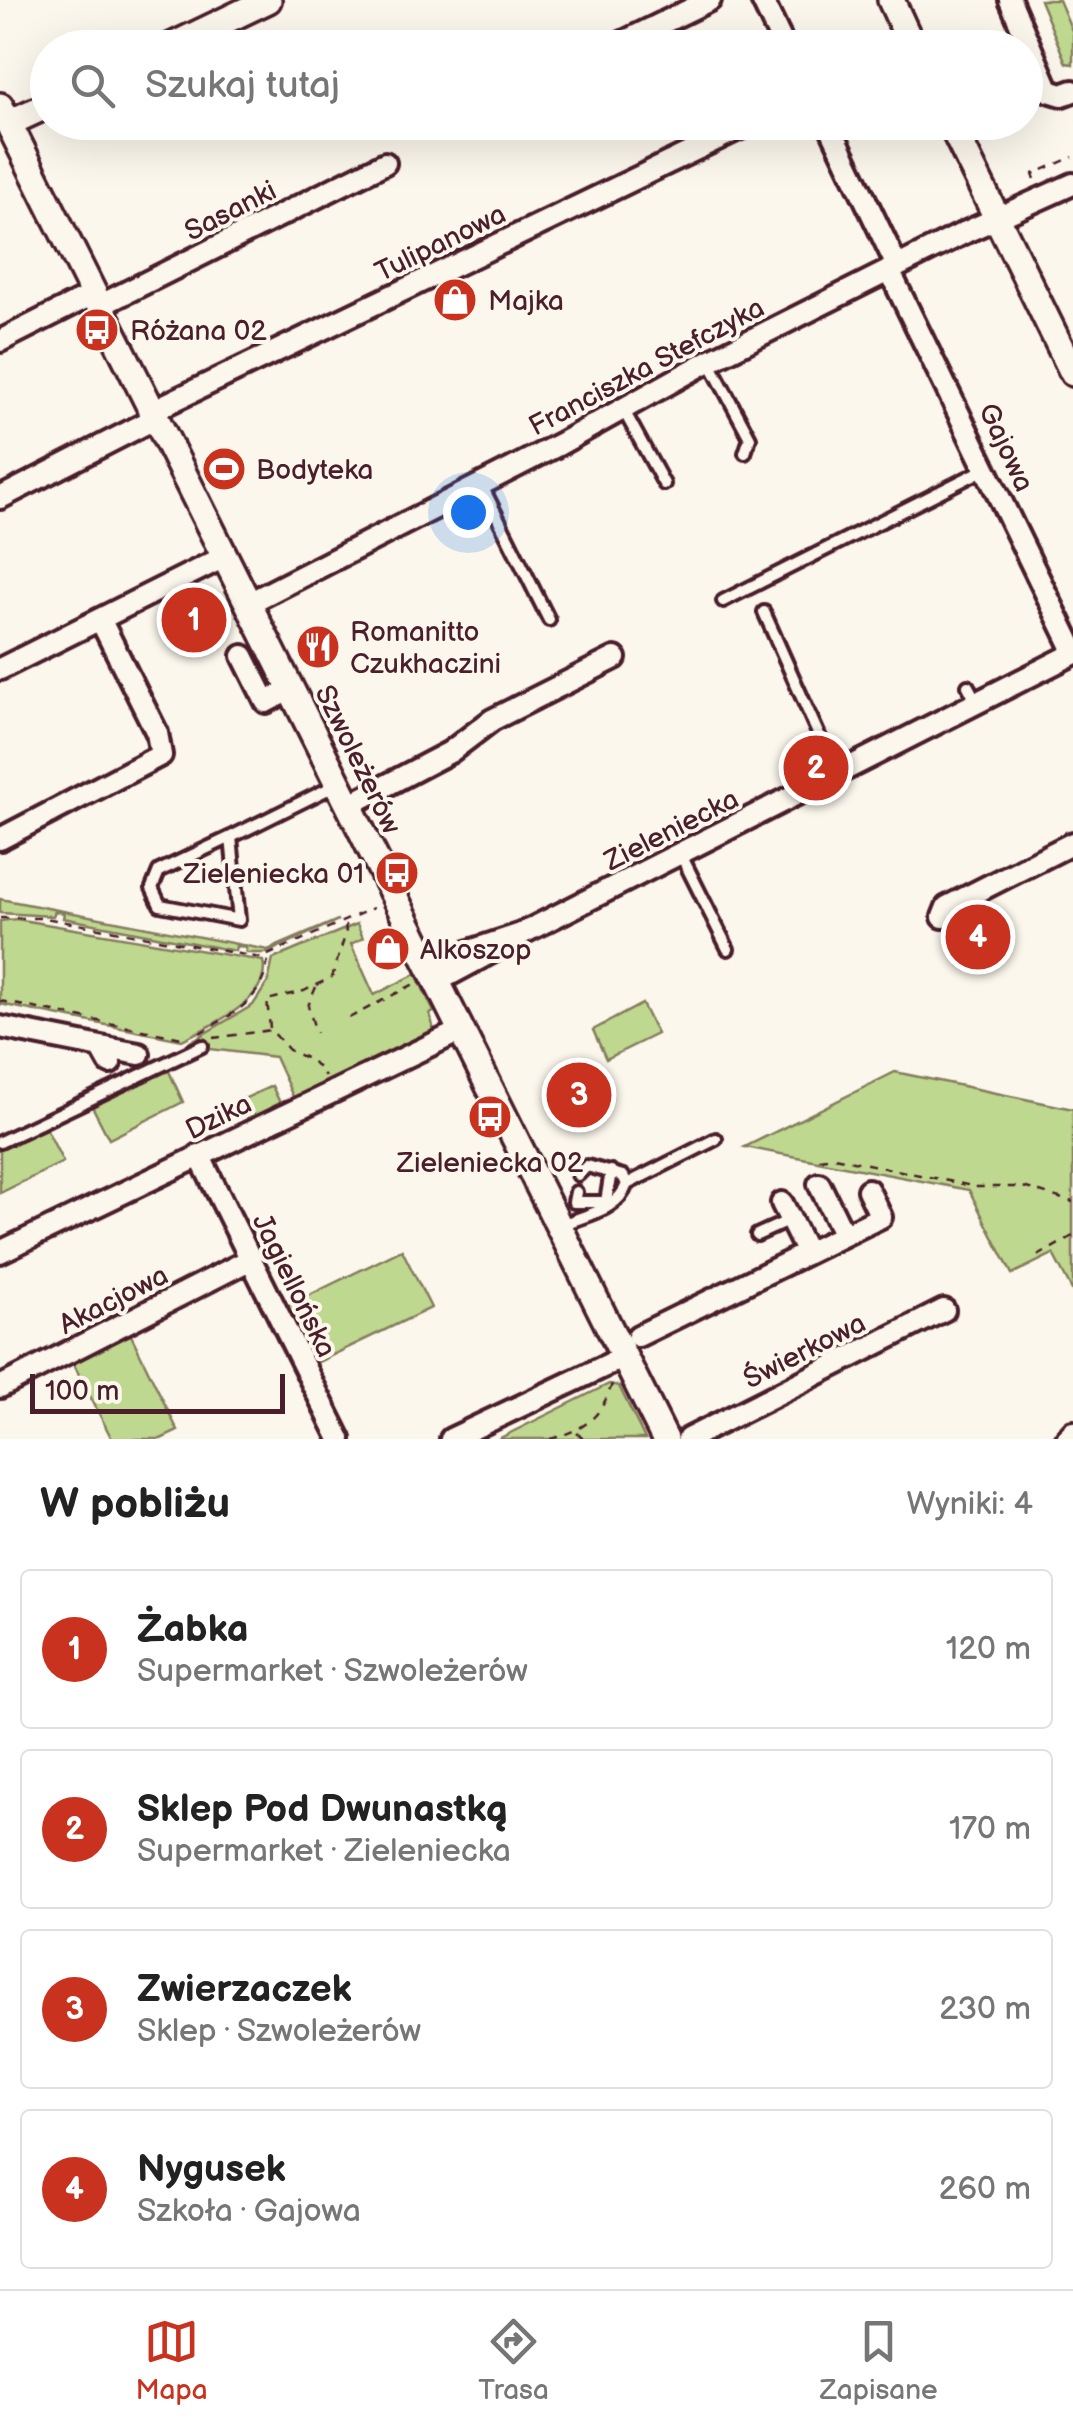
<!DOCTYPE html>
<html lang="pl">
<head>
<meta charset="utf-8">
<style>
	body { margin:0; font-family:"Balsamiq Sans",sans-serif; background:#f6f6f6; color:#222 }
	.scale { position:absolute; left:30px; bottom:25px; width:255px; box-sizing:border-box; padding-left:10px; border:5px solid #4a1f2b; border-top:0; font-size:28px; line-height:35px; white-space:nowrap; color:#4a1f2b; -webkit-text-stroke:8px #fbf7ec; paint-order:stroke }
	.you { position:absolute; left:468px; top:512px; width:35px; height:35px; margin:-25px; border:8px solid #fff; border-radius:50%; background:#1a73e8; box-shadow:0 0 0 15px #1a73e833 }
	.badge { display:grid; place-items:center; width:65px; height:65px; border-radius:50%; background:#c8321e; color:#fff; font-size:32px; font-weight:700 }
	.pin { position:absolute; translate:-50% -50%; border:5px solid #fff; box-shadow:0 2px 10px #0006 }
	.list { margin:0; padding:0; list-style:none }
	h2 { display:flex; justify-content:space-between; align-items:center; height:130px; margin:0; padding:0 40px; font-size:42px }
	h2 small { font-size:32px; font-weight:400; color:#767676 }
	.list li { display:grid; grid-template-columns:65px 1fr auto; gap:30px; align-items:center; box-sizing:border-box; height:160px; margin:0 20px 20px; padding:0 20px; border:2px solid #e0e0e0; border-radius:10px }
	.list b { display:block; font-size:38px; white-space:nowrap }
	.list p { margin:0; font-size:32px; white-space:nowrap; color:#767676 }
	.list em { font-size:32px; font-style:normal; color:#767676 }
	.icon { flex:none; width:55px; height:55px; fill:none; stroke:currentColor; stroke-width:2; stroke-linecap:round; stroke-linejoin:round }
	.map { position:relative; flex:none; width:1073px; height:1439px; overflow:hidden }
	.search { position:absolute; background:#fff; box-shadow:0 10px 40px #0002; left:30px; right:30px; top:30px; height:110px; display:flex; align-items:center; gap:25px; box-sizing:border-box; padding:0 35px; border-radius:55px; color:#767676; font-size:38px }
	.sheet { height:850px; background:#fff }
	nav { display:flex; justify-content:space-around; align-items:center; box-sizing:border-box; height:140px; border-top:2px solid #e0e0e0; background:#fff; font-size:28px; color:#767676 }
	nav a { display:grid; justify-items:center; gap:5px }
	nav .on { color:#c8321e }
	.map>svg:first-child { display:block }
	.green { fill:#bfd88f; stroke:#847c5d; stroke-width:2.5 }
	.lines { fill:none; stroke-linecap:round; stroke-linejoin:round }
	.service-casing { stroke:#4a1f2b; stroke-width:18 }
	.minor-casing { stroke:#4a1f2b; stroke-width:28 }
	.tertiary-casing { stroke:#4a1f2b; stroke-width:32 }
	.path { stroke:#4a1f2b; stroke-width:2.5; stroke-dasharray:8 8; stroke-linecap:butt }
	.service { stroke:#fbf7ec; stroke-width:10 }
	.minor { stroke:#fbf7ec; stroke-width:20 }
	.tertiary { stroke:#fbf7ec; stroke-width:25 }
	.labels { text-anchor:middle; stroke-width:8; stroke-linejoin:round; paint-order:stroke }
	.street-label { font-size:28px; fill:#4a1f2b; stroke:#fbf7ec }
	.poi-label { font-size:28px; fill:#4a1f2b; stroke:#fbf7ec; text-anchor:start }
</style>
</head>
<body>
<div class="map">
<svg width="1073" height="1439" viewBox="0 0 1073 1439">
	<rect width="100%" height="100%" fill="#fbf7ec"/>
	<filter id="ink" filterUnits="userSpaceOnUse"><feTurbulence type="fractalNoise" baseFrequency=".01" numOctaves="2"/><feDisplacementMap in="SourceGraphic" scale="20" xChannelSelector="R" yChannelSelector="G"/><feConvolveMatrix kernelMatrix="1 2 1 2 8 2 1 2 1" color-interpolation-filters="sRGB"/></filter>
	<g filter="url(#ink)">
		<path class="green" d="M1040,0H1059L1073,33V64L1066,63Z
			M0,899L268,950L338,920L266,953H246V948L236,946L235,951L63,918L64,913L55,911L53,916L0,913Z
			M16,919L263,961C272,1000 211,1025 182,1040L0,1004V921Z
			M357,924L363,938L351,944L374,995L416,974L434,1012L430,1014L435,1035L250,1123L239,1101L272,1086L282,1107L295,1101L275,1057L210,1049L190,1042L253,1005L268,982L273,959Z
			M642,1004L657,1034L606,1059L593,1030Z
			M168,1069L183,1102L109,1139L92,1106Z
			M895,1072L1073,1109V1292L1053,1254L1012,1274L969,1190L745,1147Z
			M46,1128L63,1162L0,1193V1150Z
			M402,1250L431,1308L316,1363L287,1306Z
			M127,1327L178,1431L161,1439H112L70,1357Z
			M609,1384L619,1386L645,1439H498Z"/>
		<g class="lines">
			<defs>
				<path id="service" d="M709,361L750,438L745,453
					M623,409L664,484
					M481,484L549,620
					M723,601L987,468
					M764,612L837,776
					M968,686L977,703
					M231,837L159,871L152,888L160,905L239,920L231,837L338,784
					M681,855L728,949
					M0,1142L202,1046
					M627,1184L716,1139
					M576,1192L574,1202H606L611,1171
					M560,1226C585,1214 617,1212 627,1184L623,1176L587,1166L578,1175
					M757,1235L790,1220"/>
				<path id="minor" d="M762,0L785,48
					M1010,0L1049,91L1062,95L1073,91
					M615,46L710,0
					M828,122L897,266
					M889,270L1073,649
					M99,306L385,163
					M0,341L93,294
					M152,411L753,122
					M0,498L156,418
					M249,603L560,444L709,361L966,232L1073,184
					M243,656L266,702L291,689
					M0,669L226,556
					M349,805L450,752L492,720L615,658
					M0,839L161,755L157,733L100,619
					M943,917L947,907L1073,843
					M428,965L521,934L1073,654
					M436,982L492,952
					M0,1027L101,1047
					M110,1063L101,1047L139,1054
					M199,1155L340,1439
					M819,1184L844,1235
					M782,1203L807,1253
					M0,1252L460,1031
					M638,1336L881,1217L868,1190
					M0,1387L251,1259
					M451,1439L624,1357
					M688,1439L944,1310
					M1067,1439L1073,1432"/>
				<path id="tertiary" d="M891,0L913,48
					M168,48L268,0
					M0,106L665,1439
					M950,122L1073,373
					M9,123L48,105"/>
			</defs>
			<use href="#service" class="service-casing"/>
			<use href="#minor" class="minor-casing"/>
			<use href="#tertiary" class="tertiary-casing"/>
			<path class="path" d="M1035,179L1033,174L1073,157
				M0,918H45L261,958L373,908
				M316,987L308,1006L316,1033
				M0,1001L182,1038
				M349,1018L414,984
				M270,1028L267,1000L304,991L332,977L346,933L345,921
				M200,1033C234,1013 263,1001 268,959
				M213,1038L271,1030L289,1050L312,1061L325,1076
				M819,1159L834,1157L977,1187H1023L1073,1202
				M1038,1256L1073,1236
				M577,1433L583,1439
				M550,1439C585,1429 600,1419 612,1384"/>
			<use href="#service" class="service"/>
			<use href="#minor" class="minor"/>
			<use href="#tertiary" class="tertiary"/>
		</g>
	</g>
	<defs>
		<symbol id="shop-disc" viewBox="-11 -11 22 22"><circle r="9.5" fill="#c8321e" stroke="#fbf7ec"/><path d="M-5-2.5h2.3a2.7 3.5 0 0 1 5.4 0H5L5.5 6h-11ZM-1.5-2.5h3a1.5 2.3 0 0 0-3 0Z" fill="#fff"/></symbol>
		<symbol id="bus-disc" viewBox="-11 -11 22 22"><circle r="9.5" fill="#c8321e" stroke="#fbf7ec"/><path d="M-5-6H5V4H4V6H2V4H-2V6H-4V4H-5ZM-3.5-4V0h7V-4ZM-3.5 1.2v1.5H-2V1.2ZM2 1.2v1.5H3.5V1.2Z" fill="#fff"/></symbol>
		<symbol id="stadium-disc" viewBox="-11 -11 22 22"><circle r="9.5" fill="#c8321e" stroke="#fbf7ec"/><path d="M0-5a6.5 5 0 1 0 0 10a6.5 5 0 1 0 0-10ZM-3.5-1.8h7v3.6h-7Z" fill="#fff"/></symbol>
		<symbol id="restaurant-disc" viewBox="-11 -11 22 22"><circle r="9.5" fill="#c8321e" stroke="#fbf7ec"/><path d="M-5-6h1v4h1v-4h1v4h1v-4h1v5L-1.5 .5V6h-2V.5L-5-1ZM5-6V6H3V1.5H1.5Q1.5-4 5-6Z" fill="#fff"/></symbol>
	</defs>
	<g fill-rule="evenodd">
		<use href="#shop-disc" x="430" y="275" width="50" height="50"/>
		<use href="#bus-disc" x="72" y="305" width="50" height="50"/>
		<use href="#stadium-disc" x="199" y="444" width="50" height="50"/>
		<use href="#restaurant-disc" x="293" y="622" width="50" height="50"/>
		<use href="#bus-disc" x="372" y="848" width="50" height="50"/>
		<use href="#shop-disc" x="363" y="924" width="50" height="50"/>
		<use href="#bus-disc" x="465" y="1092" width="50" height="50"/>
	</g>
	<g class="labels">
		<g class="street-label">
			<text transform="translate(230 210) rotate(-27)" y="10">Sasanki</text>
			<text transform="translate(440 242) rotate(-26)" y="10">Tulipanowa</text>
			<text transform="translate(646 366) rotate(-28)" y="10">Franciszka Stefczyka</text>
			<text transform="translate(1007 447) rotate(65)" y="10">Gajowa</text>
			<text transform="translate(359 759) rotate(64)" y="10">Szwoleżerów</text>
			<text transform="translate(671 829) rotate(-27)" y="10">Zieleniecka</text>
			<text transform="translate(218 1116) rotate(-26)" y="10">Dzika</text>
			<text transform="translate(295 1285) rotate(64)" y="10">Jagiellońska</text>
			<text transform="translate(113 1299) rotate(-27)" y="10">Akacjowa</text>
			<text transform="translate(804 1350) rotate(-27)" y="10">Świerkowa</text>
		</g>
		<g class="poi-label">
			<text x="488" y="310">Majka</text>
			<text x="130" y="340">Różana 02</text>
			<text x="256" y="479">Bodyteka</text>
			<text x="350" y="641">Romanitto<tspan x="350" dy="32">Czukhaczini</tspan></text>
			<text x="364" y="883" text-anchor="end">Zieleniecka 01</text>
			<text x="420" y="959">Alkoszop</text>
			<text x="490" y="1172" text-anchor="middle">Zieleniecka 02</text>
		</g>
	</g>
</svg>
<div class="scale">100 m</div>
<div class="you"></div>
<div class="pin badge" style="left:194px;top:620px">1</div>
<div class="pin badge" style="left:816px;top:768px">2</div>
<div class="pin badge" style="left:579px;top:1095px">3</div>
<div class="pin badge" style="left:978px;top:937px">4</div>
<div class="search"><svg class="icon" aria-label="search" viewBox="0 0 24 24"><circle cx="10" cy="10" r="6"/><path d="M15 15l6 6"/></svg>Szukaj tutaj</div>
</div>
<section class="sheet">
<h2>W pobliżu<small>Wyniki: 4</small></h2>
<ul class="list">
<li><span class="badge">1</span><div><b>Żabka</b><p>Supermarket · Szwoleżerów</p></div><em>120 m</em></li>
<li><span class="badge">2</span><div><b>Sklep Pod Dwunastką</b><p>Supermarket · Zieleniecka</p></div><em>170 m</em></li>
<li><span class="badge">3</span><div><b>Zwierzaczek</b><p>Sklep · Szwoleżerów</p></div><em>230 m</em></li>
<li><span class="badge">4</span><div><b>Nygusek</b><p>Szkoła · Gajowa</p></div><em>260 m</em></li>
</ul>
</section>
<nav>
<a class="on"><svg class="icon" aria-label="map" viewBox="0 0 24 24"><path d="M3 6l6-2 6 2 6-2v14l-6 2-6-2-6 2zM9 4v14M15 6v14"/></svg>Mapa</a>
<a><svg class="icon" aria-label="directions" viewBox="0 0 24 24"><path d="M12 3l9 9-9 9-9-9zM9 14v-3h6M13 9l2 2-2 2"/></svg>Trasa</a>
<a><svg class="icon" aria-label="saved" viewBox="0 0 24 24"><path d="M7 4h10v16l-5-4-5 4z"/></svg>Zapisane</a>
</nav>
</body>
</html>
